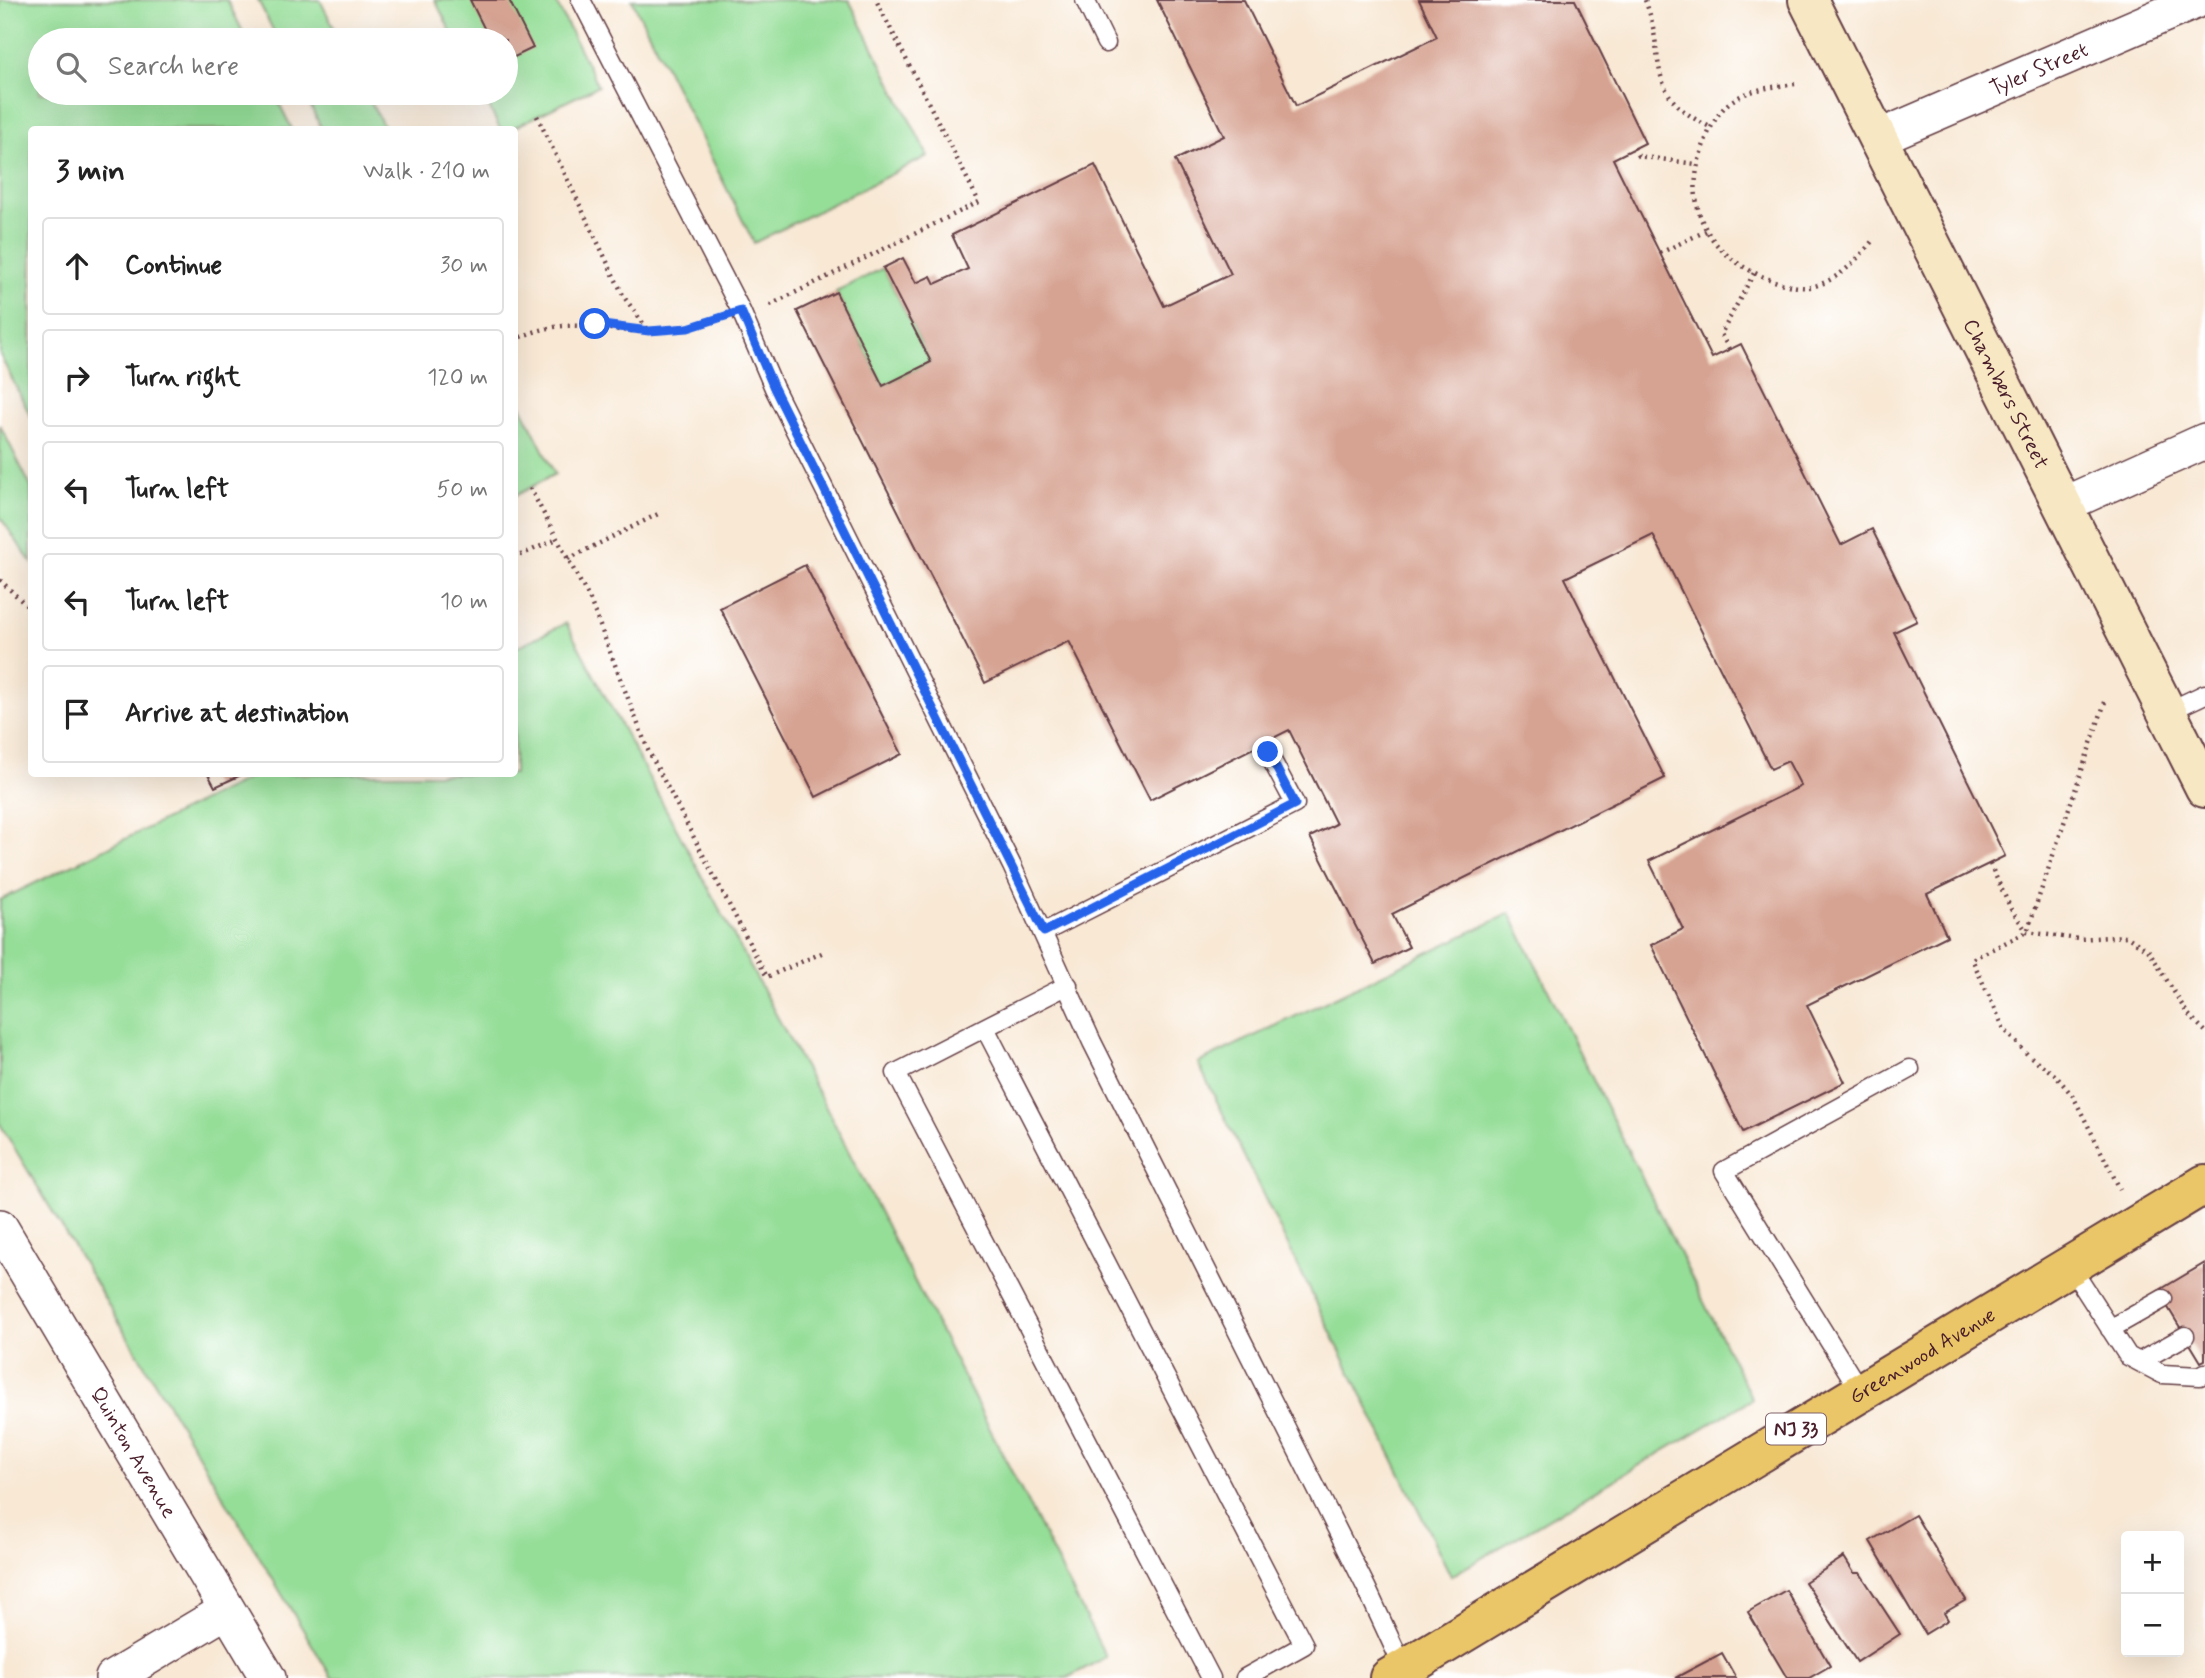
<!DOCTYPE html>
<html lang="en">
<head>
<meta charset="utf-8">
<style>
	body { margin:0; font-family:Mynerve,sans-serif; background:#f2f2f2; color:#222 }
	.controls { position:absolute; right:21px; bottom:21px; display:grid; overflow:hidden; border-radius:7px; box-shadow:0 7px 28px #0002 }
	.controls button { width:63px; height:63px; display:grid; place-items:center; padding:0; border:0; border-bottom:2px solid #e0e0e0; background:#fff; color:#222; font:35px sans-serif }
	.stop { position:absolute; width:21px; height:21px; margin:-16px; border:5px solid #2563eb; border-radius:50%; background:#fff }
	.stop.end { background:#2563eb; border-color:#fff; box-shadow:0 2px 7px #0008 }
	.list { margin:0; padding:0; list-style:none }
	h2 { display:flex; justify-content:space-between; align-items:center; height:91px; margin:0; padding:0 28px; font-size:30px }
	h2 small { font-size:23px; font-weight:400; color:#767676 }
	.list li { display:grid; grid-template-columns:46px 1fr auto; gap:21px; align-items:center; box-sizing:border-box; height:98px; margin:0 14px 14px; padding:0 14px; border:2px solid #e0e0e0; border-radius:7px }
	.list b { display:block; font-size:26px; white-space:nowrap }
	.list em { font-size:23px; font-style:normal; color:#767676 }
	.icon { flex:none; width:38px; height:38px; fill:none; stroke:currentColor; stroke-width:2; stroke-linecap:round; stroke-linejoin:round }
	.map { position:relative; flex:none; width:2205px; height:1678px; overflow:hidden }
	.search { position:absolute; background:#fff; box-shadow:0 7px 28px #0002; left:28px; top:28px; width:490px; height:77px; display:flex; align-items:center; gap:18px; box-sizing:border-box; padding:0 24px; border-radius:38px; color:#767676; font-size:26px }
	.panel { position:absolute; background:#fff; box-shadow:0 7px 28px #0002; left:28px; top:126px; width:490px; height:651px; border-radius:7px }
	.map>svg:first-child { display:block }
	.green { fill:#95de98; stroke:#707e62; stroke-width:2 }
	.building { fill:#d6a291 }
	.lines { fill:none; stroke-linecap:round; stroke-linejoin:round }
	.lane-casing { stroke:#643d44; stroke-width:21 }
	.street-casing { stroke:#643d44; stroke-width:38 }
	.secondary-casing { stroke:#643d44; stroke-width:42 }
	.primary-casing { stroke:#643d44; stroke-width:42 }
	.path { stroke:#643d44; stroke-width:4.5; stroke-dasharray:2 5; stroke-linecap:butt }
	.lane { stroke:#fff; stroke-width:18 }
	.street { stroke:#fff; stroke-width:35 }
	.secondary { stroke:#f7e8c3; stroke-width:38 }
	.primary { stroke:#ebc669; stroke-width:38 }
	.route { stroke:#2563eb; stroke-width:9 }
	.labels { text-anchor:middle; stroke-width:7; stroke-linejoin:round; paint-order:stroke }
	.shield { fill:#fff; stroke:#80626b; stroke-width:2 }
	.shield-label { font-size:19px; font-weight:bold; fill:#4a1f2b }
	.street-label { font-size:21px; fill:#4a1f2b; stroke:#fff }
</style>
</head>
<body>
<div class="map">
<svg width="2205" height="1678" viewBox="0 0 2205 1678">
	<rect width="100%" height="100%" fill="#fff"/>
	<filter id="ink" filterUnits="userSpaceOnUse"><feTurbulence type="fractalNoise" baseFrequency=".0143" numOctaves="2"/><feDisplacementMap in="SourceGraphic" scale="14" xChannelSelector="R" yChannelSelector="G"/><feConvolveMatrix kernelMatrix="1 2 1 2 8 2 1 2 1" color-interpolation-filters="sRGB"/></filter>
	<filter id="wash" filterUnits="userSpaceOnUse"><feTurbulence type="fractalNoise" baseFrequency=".00686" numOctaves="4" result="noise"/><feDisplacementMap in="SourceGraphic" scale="28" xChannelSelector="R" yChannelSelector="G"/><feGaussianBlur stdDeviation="1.57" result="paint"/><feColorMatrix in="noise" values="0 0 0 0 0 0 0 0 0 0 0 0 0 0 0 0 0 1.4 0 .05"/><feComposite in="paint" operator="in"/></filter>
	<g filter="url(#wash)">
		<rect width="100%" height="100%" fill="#f8e8d4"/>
		<path class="green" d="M0,0H227L247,40H40V93H274L292,129L32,130L31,417L0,355Z
			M258,0H320L340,40H278Z
			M435,0H555L598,86L511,129H500L482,93H506V40H455Z
			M632,0H849L928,156L754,243Z
			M304,93H366L385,129H322Z
			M883,268L931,362L883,386L836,292Z
			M514,392L555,474L515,496H514Z
			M0,425L31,487V562L0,517Z
			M566,623L831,1117L1106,1657L1067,1678H332L0,1124V900L258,774H514L515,648Z
			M1510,913L1752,1399L1451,1576L1198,1063Z"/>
		<g id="blocks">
			<path class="building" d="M470,0H509L533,48L506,61V40H490Z
				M1157,0H1244L1296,106L1437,37L1419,0H1575L1645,143L1613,159L1712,358L1741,344L1841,545L1872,529L1917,621L1894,632L2005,856L1927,894L1947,936L1807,1005L1845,1082L1743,1132L1651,945L1683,929L1649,861L1801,786L1788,761L1771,769L1653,535L1565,578L1665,778L1392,914L1409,947L1375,964L1310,837L1336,824L1289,730L1150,800L1069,641L985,683L797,311L836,292L883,386L931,362L883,268L903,258L916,283L931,276L935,284L968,269L952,235L1095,165L1164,306L1231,274L1175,160L1224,136Z
				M805,565L902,754L816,797L720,608Z
				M208,774H243L215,787Z
				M2205,1263V1360L2201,1362L2158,1291Z
				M1915,1515L1966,1600L1944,1613L1948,1620L1925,1634L1870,1541Z
				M1844,1557L1854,1573H1860L1900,1634L1857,1662L1805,1582Z
				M1786,1590L1830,1666L1809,1678H1787L1748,1612Z
				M1722,1653L1736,1678H1675Z"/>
		</g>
	</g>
	<g filter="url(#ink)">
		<use href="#blocks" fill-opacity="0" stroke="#643d44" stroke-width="2"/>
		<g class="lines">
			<defs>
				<path id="lane" d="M581,0L741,311L774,388L1012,866L1092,1042L1366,1587L1404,1669
					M1085,0L1106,43
					M2167,712L2205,694
					M1044,932L1295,804L1268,753
					M1068,985L896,1073L1211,1678
					M985,1028L1304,1645L1245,1678
					M2070,1266L2128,1356L2162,1374L2200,1376L2205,1373
					M2110,1329L2163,1299
					M2139,1362L2185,1336
					M1860,1391L1724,1171L1910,1069"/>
				<g id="street">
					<path id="s1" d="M1878,138L2198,0"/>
					<path d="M2063,505L2205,441"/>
					<path id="s2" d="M0,1227L268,1678"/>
					<path d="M113,1678L227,1610"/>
				</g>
				<g id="secondary">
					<path id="s3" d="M1808,0L2205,788"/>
				</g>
				<g id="primary">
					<path id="s4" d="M1389,1678L2205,1184"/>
				</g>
			</defs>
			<use href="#lane" class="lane-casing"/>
			<use href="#street" class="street-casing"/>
			<use href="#secondary" class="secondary-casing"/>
			<use href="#primary" class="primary-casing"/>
			<path class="path" d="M1645,0C1668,58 1641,94 1710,127
				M1795,84C1773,87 1747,89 1729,103C1717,113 1709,130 1704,144C1680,207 1708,256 1769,279C1782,284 1801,290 1815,286C1841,278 1857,260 1873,240
				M537,116L624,297L648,330
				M1634,148L1638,156L1696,164
				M1660,253L1706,231
				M770,305L979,202L876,0
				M514,340C571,313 596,333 652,331C674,330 694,326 715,319
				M1729,349L1721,334L1754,273
				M530,488L590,600L648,750L767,977L824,952
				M514,558L557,539
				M568,559L660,513
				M0,580L32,611
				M2105,702L2027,932L1972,959L2004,1029L2027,1054L2055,1075L2073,1096L2120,1189
				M1990,864L2011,909L2027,932L2078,939L2126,936L2149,951L2187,1013L2205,1031"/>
			<use href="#lane" class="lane"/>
			<use href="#street" class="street"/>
			<use href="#secondary" class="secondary"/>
			<use href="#primary" class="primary"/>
		</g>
	</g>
	<g class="lines" filter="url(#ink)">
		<path class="route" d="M595,324L649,331L688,328L741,311L774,388L1044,932L1295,804L1268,752"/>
	</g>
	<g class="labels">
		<rect class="shield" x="1766" y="1413.5" width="60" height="31" rx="5"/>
		<g class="shield-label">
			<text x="1796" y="1436">NJ 33</text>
		</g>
		<g class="street-label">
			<text dy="7" stroke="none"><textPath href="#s1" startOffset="175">Tyler Street</textPath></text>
			<text dy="7" stroke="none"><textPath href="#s3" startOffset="441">Chambers Street</textPath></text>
			<text dy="7" stroke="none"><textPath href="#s4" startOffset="623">Greenwood Avenue</textPath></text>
			<text dy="7" stroke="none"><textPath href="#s2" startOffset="262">Quinton Avenue</textPath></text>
		</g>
	</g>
</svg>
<div class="controls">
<button>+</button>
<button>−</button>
</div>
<div class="stop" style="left:595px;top:324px"></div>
<div class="stop end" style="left:1268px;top:752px"></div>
<div class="search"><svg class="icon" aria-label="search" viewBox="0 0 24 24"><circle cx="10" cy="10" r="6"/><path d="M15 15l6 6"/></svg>Search here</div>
<section class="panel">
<h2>3 min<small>Walk · 210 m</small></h2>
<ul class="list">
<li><svg class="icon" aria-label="ahead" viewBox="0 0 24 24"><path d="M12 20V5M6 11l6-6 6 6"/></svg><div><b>Continue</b></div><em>30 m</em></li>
<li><svg class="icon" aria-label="right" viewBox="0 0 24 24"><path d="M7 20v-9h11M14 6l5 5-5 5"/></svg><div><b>Turn right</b></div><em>120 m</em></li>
<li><svg class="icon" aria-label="left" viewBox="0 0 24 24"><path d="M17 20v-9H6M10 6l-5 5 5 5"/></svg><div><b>Turn left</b></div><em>50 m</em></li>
<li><svg class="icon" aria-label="left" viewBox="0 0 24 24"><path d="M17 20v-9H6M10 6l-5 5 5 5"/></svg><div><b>Turn left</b></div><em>10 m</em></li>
<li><svg class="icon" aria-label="arrive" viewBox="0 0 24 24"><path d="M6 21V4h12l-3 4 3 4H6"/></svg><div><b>Arrive at destination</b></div></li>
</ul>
</section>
</div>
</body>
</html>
